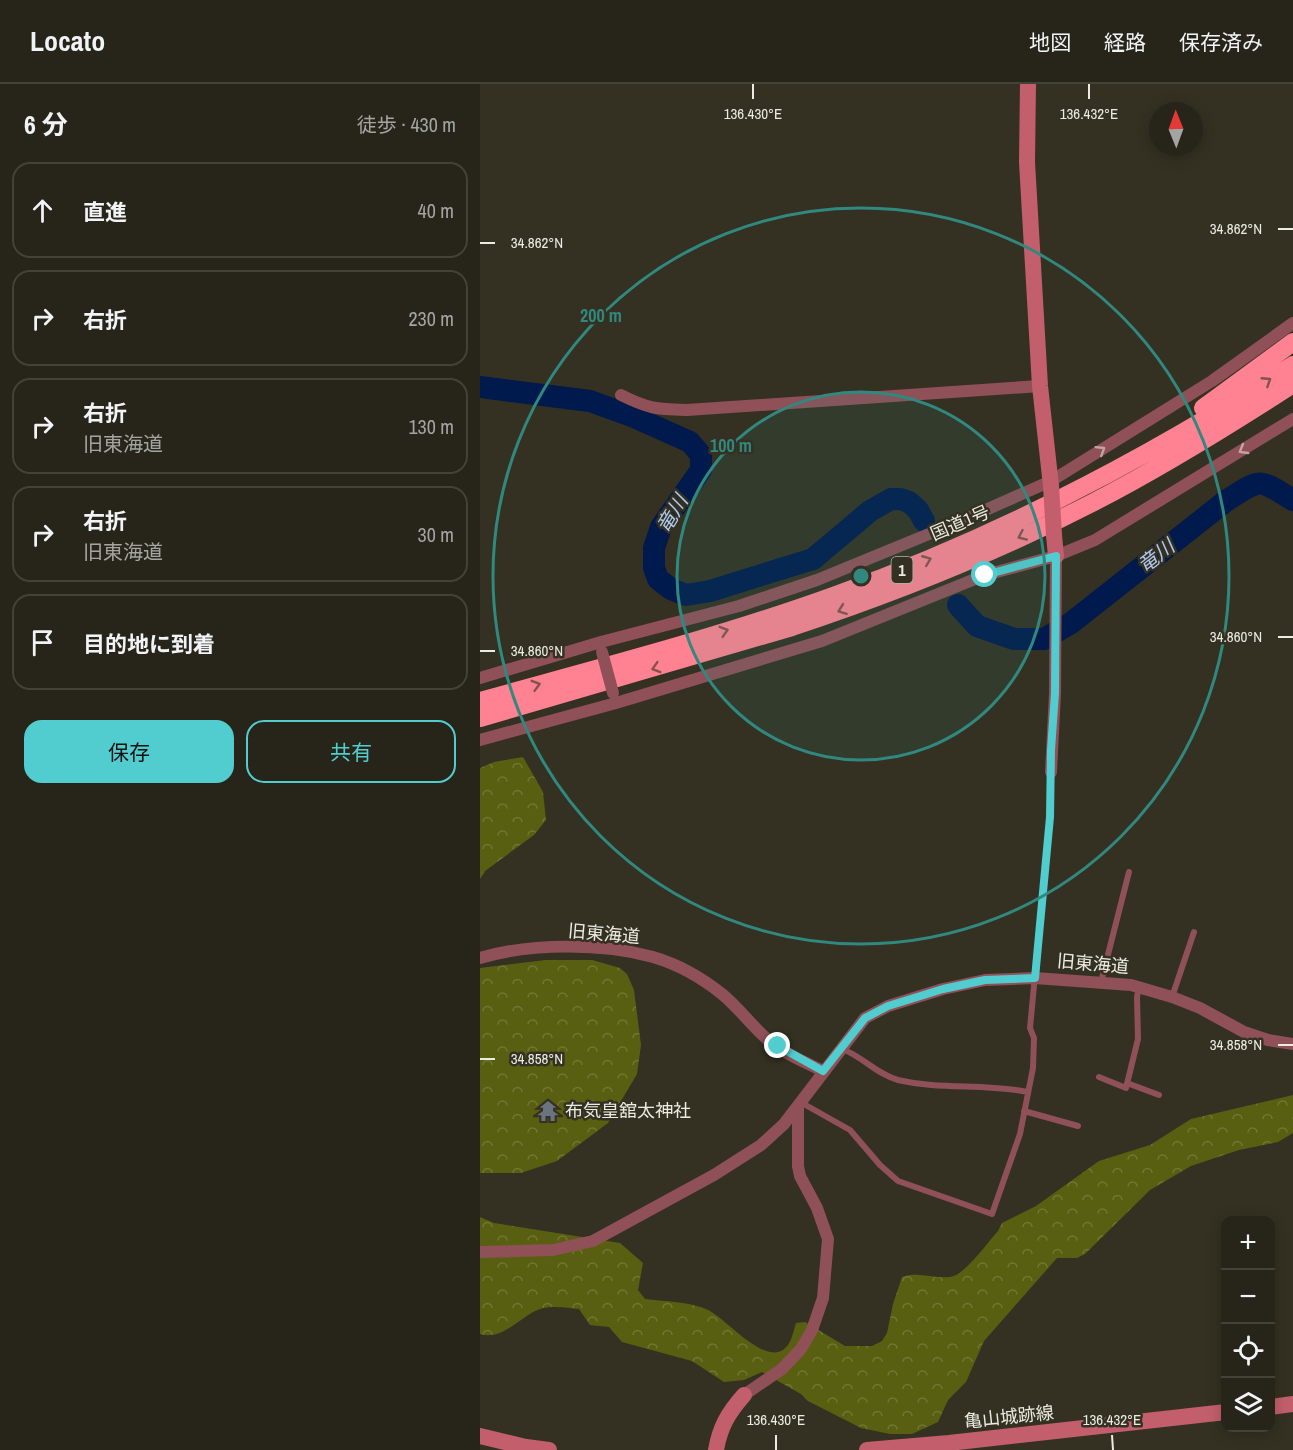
<!DOCTYPE html>
<html lang="ja">
<head>
<meta charset="utf-8">
<style>
	body { margin:0; font-family:"Archivo Narrow","Noto Sans JP",sans-serif; background:#333127; color:#f1f3f6 }
	.controls { position:absolute; right:18px; bottom:18px; display:grid; overflow:hidden; border-radius:12px; box-shadow:0 3px 15px #0003 }
	.controls button { width:54px; height:54px; display:grid; place-items:center; padding:0; border:0; border-bottom:2px solid #434239; background:#27251a; color:#f1f3f6; font:30px sans-serif }
	.compass { position:absolute; left:669px; top:18px; width:54px; height:54px; border-radius:50%; background:#27251a; box-shadow:0 3px 15px #0003; rotate:359deg }
	.stop { position:absolute; width:18px; height:18px; margin:-14px; border:4px solid #52cdcf; border-radius:50%; background:#fff }
	.stop.end { background:#52cdcf; border-color:#fff; box-shadow:0 2px 6px #0008 }
	.list { margin:0; padding:0; list-style:none }
	h2 { display:flex; justify-content:space-between; align-items:center; height:78px; margin:0; padding:0 24px; font-size:26px }
	h2 small { font-size:20px; font-weight:400; color:#a4a5a2 }
	.list li { display:grid; grid-template-columns:39px 1fr auto; gap:18px; align-items:center; box-sizing:border-box; height:96px; margin:0 12px 12px; padding:0 12px; border:2px solid #434239; border-radius:18px }
	.list b { display:block; font-size:22px; white-space:nowrap }
	.list p { margin:0; font-size:20px; white-space:nowrap; color:#a4a5a2 }
	.list em { font-size:20px; font-style:normal; color:#a4a5a2 }
	.actions { display:flex; gap:12px; padding:18px 24px }
	.actions a { flex:1; padding:14px 0; border:2px solid #52cdcf; border-radius:18px; text-align:center; font-size:21px; color:#52cdcf }
	.actions .main { background:#52cdcf; color:#111 }
	.icon { flex:none; width:33px; height:33px; fill:none; stroke:currentColor; stroke-width:2; stroke-linecap:round; stroke-linejoin:round }
	.map { position:relative; flex:none; width:813px; height:1366px; overflow:hidden }
	header { display:flex; align-items:center; gap:36px; box-sizing:border-box; height:84px; padding:0 30px; background:#27251a; border-bottom:2px solid #434239 }
	header strong { font-size:28px }
	nav { display:flex; gap:33px; margin-inline-start:auto; font-size:21px }
	main { display:flex }
	aside { flex:1; background:#27251a }
	.map>svg:first-child { display:block }
	.forest { fill:url(#forest-crowns) }
	.lines { fill:none; stroke-linecap:round; stroke-linejoin:round }
	.river { stroke:#001a4d; stroke-width:22 }
	.lane { stroke:#8f5057; stroke-width:6 }
	.street { stroke:#8f5057; stroke-width:12 }
	.secondary { stroke:#c35f6c; stroke-width:16 }
	.highway { stroke:#fe8291; stroke-width:18 }
	.street-bridge { stroke:#8f5057; stroke-width:12 }
	.secondary-bridge { stroke:#c35f6c; stroke-width:16 }
	.oneway { stroke:#85514e }
	.oneway2 { stroke:#c2a5a3 }
	.route { stroke:#52cdcf; stroke-width:8 }
	.ticks { fill:none; stroke:#ecebe1; stroke-width:2 }
	.ring { fill:none; stroke:#30887f; stroke-width:3 }
	.labels { text-anchor:middle; stroke-width:5; stroke-linejoin:round; paint-order:stroke }
	.shield { fill:#343122; stroke:#b5b3a8; stroke-width:1.5 }
	.shield-label { font-size:16px; font-weight:bold; fill:#ecebe1 }
	.street-label { font-size:18px; fill:#ecebe1; stroke:#343122 }
	.poi-label { font-size:18px; fill:#ecebe1; stroke:#343122; text-anchor:start }
	.water-label { font-size:20px; font-style:italic; fill:#b0caf2; stroke:#343122 }
	.ticks-label { font-size:15px; text-anchor:middle; fill:#ecebe1; stroke:#343122; stroke-width:5; stroke-linejoin:round; paint-order:stroke }
	.centre { fill:#30887f; stroke:#343122; stroke-width:3 }
	.ring-label { font-size:18px; text-anchor:middle; font-weight:bold; fill:#30887f; stroke:#343122; stroke-width:5; stroke-linejoin:round; paint-order:stroke }
</style>
</head>
<body>
<header>
<strong>Locato</strong>
<nav><a>地図</a><a>経路</a><a>保存済み</a></nav>
</header>
<main>
<aside>
<h2>6 分<small>徒歩 · 430 m</small></h2>
<ul class="list">
<li><svg class="icon" aria-label="ahead" viewBox="0 0 24 24"><path d="M12 20V5M6 11l6-6 6 6"/></svg><div><b>直進</b></div><em>40 m</em></li>
<li><svg class="icon" aria-label="right" viewBox="0 0 24 24"><path d="M7 20v-9h11M14 6l5 5-5 5"/></svg><div><b>右折</b></div><em>230 m</em></li>
<li><svg class="icon" aria-label="right" viewBox="0 0 24 24"><path d="M7 20v-9h11M14 6l5 5-5 5"/></svg><div><b>右折</b><p>旧東海道</p></div><em>130 m</em></li>
<li><svg class="icon" aria-label="right" viewBox="0 0 24 24"><path d="M7 20v-9h11M14 6l5 5-5 5"/></svg><div><b>右折</b><p>旧東海道</p></div><em>30 m</em></li>
<li><svg class="icon" aria-label="arrive" viewBox="0 0 24 24"><path d="M6 21V4h12l-3 4 3 4H6"/></svg><div><b>目的地に到着</b></div></li>
</ul>
<div class="actions"><a class="main">保存</a><a>共有</a></div>
</aside>
<div class="map">
<svg width="813" height="1366" viewBox="0 0 813 1366">
	<defs>
		<pattern id="forest-crowns" width="20" height="18" patternUnits="userSpaceOnUse" patternTransform="scale(1.5)"><rect width="20" height="18" fill="#595f10"/><path d="M2 6a3 3 0 1 1 6 0M12 15a3 3 0 1 1 6 0" fill="none" stroke="#717632"/></pattern>
	</defs>
	<rect width="100%" height="100%" fill="#343122"/>
	<path class="forest" d="M43,673L63,708L66,736L54,751L5,787L0,795V684L14,678Z
		M66,876H112L140,884L147,890L154,906L161,961L157,990L128,1039L77,1077L41,1089H0V884Z
		M813,1011V1049L798,1058L759,1066L711,1082L670,1106L605,1170L597,1174H577L504,1257L486,1298L468,1316L458,1338L432,1350H410L381,1344L328,1317L321,1310L282,1288L264,1296L244,1298L212,1277L142,1258L129,1243L110,1241L99,1225C88,1224 71,1221 60,1225C40,1232 23,1257 0,1250V1133L14,1139L140,1159L163,1179L158,1206L165,1215C183,1217 210,1218 226,1225C246,1233 288,1288 308,1261C312,1255 314,1246 316,1239L325,1238L365,1262H392L402,1257L407,1249L413,1220L422,1193C439,1187 453,1195 470,1193C484,1192 508,1158 518,1147L522,1139L556,1122L619,1077L670,1061L711,1035Z"/>
	<g class="lines">
		<path class="river" d="M0,303L110,317L154,333L210,358L221,371V386L181,443L174,464V484L178,495L191,505L206,511L230,507L333,475L390,427L411,415H420L429,418L438,426L444,437
			M478,521L497,542L534,555H564L591,539L747,416C783,394 777,394 813,416"/>
		<path class="lane" d="M621,898L649,788
			M692,913L714,848
			M362,965C382,972 396,990 418,996C461,1006 505,999 548,1008
			M619,993L646,1004L658,955L657,913L659,903
			M647,999L679,1011
			M322,1019L370,1046L400,1081L418,1097L512,1130L540,1050L553,984L554,954L550,944L570,733L571,688
			M544,1027L598,1042"/>
		<path class="street" d="M141,311C169,325 176,325 207,326L560,302
			M0,594L121,558L259,522L337,496L483,436L571,397L732,297L813,239
			M0,656L136,619L342,557L505,491L576,472L615,456L813,335
			M571,688L575,609L576,472
			M0,874C51,859 122,859 173,873C197,880 222,894 242,910C258,923 271,941 287,955C303,969 324,978 343,987
			M0,1168L73,1166L113,1157L234,1091L281,1061L304,1040L385,934L408,922L463,905L505,896L555,894L651,901L692,913L720,924L764,948L788,956L813,960
			M264,1311L302,1285L321,1265L332,1246L343,1214L348,1155L337,1124L320,1092L318,1082V1024"/>
		<path class="secondary" d="M548,0L547,78L560,302L571,402
			M574,451L576,472
			M790,1323L813,1320
			M0,1352L46,1363L69,1366
			M236,1366C240,1343 248,1329 264,1311
			M387,1366L469,1359L746,1328"/>
		<path class="highway" d="M723,324L813,258
			M0,617C119,584 240,553 356,511C518,453 669,374 813,281
			M0,634L312,543C415,509 517,468 614,418C682,383 748,342 813,300"/>
		<path class="street-bridge" d="M122,568L133,609"/>
		<path class="secondary-bridge" d="M571,402L574,451"/>
	</g>
	<defs><path id="oneway-chevron" d="M-2-3.5L2.5 0L-2 3.5" fill="none" stroke-width="1.6" stroke-linecap="round" stroke-linejoin="round" transform="scale(1.5)"/></defs>
	<g class="oneway">
		<use href="#oneway-chevron" transform="translate(787 297) rotate(-33)"/>
		<use href="#oneway-chevron" transform="translate(542 452) rotate(156)"/>
		<use href="#oneway-chevron" transform="translate(447 476) rotate(-22)"/>
		<use href="#oneway-chevron" transform="translate(362 526) rotate(160)"/>
		<use href="#oneway-chevron" transform="translate(244 547) rotate(-17)"/>
		<use href="#oneway-chevron" transform="translate(176 584) rotate(163)"/>
		<use href="#oneway-chevron" transform="translate(56 601) rotate(-16)"/>
	</g>
	<g class="oneway2">
		<use href="#oneway-chevron" transform="translate(621 366) rotate(-32)"/>
		<use href="#oneway-chevron" transform="translate(763 366) rotate(150)"/>
	</g>
	<g class="lines">
		<path class="route" d="M298,962L343,987L385,934L408,922L463,905L505,896L555,894L570,733L571,666L575,609L576,472L505,491"/>
	</g>
	<path class="ticks" d="M273,0V15M609,0V15M798,145H813M0,159H15M798,553H813M0,567H15M798,961H813M0,975H15M296,1351V1366M632,1351L633,1366"/>
	<circle cx="381" cy="492" r="184" fill="#30887f" fill-opacity=".12"/>
	<g class="ring">
		<circle cx="381" cy="492" r="184"/>
		<circle cx="381" cy="492" r="368"/>
	</g>
	<defs>
		<symbol id="temple-bare" viewBox="-9 -9 18 18"><path d="M0-6L5-2H3V0L6.5 2.5H4V6H1.5V3h-3V6H-4V2.5H-6.5L-3 0V-2H-5Z" fill="#6b7280" stroke="#343122" stroke-width="2.5" paint-order="stroke"/></symbol>
	</defs>
	<g fill-rule="evenodd">
		<use href="#temple-bare" x="53" y="1012" width="30" height="30"/>
	</g>
	<g class="labels">
		<rect class="shield" x="411.5" y="473" width="21" height="26" rx="4.5"/>
		<g class="shield-label">
			<text x="422" y="492">1</text>
		</g>
		<g class="street-label">
			<text transform="translate(480 439) rotate(-23)" y="6">国道1号</text>
			<text transform="translate(124 850) rotate(5)" y="6">旧東海道</text>
			<text transform="translate(613 880) rotate(5)" y="6">旧東海道</text>
			<text transform="translate(529 1333) rotate(-6)" y="6">亀山城跡線</text>
		</g>
		<g class="poi-label">
			<text x="85" y="1033">布気皇舘太神社</text>
		</g>
		<g class="water-label">
			<text transform="translate(192 430) rotate(-59)" y="7">竜川</text>
			<text transform="translate(676 472) rotate(-38)" y="7">竜川</text>
		</g>
	</g>
	<g class="ticks-label">
		<text x="273" y="35">136.430°E</text>
		<text x="609" y="35">136.432°E</text>
		<text x="756" y="150">34.862°N</text>
		<text x="57" y="164">34.862°N</text>
		<text x="756" y="558">34.860°N</text>
		<text x="57" y="572">34.860°N</text>
		<text x="756" y="966">34.858°N</text>
		<text x="57" y="980">34.858°N</text>
		<text x="296" y="1341">136.430°E</text>
		<text x="632" y="1341">136.432°E</text>
	</g>
	<circle cx="381" cy="492" r="9" class="centre"/>
	<g class="ring-label">
		<text x="121" y="238">200 m</text>
		<text x="251" y="368">100 m</text>
	</g>
</svg>
<div class="controls">
<button>+</button>
<button>−</button>
<button><svg class="icon" aria-label="locate" viewBox="0 0 24 24"><circle cx="12" cy="12" r="6"/><path d="M12 2v4M12 18v4M2 12h4M18 12h4"/></svg></button>
<button><svg class="icon" aria-label="layers" viewBox="0 0 24 24"><path d="M12 4l9 5-9 5-9-5zM3 14l9 5 9-5"/></svg></button>
</div>
<svg class="compass" viewBox="-18 -18 36 36"><path d="M0-13l5 13h-10z" fill="#e53935"/><path d="M0 13l5-13h-10z" fill="#a4a5a2"/></svg>
<div class="stop" style="left:505px;top:491px"></div>
<div class="stop end" style="left:298px;top:962px"></div>
</div>
</main>
</body>
</html>
